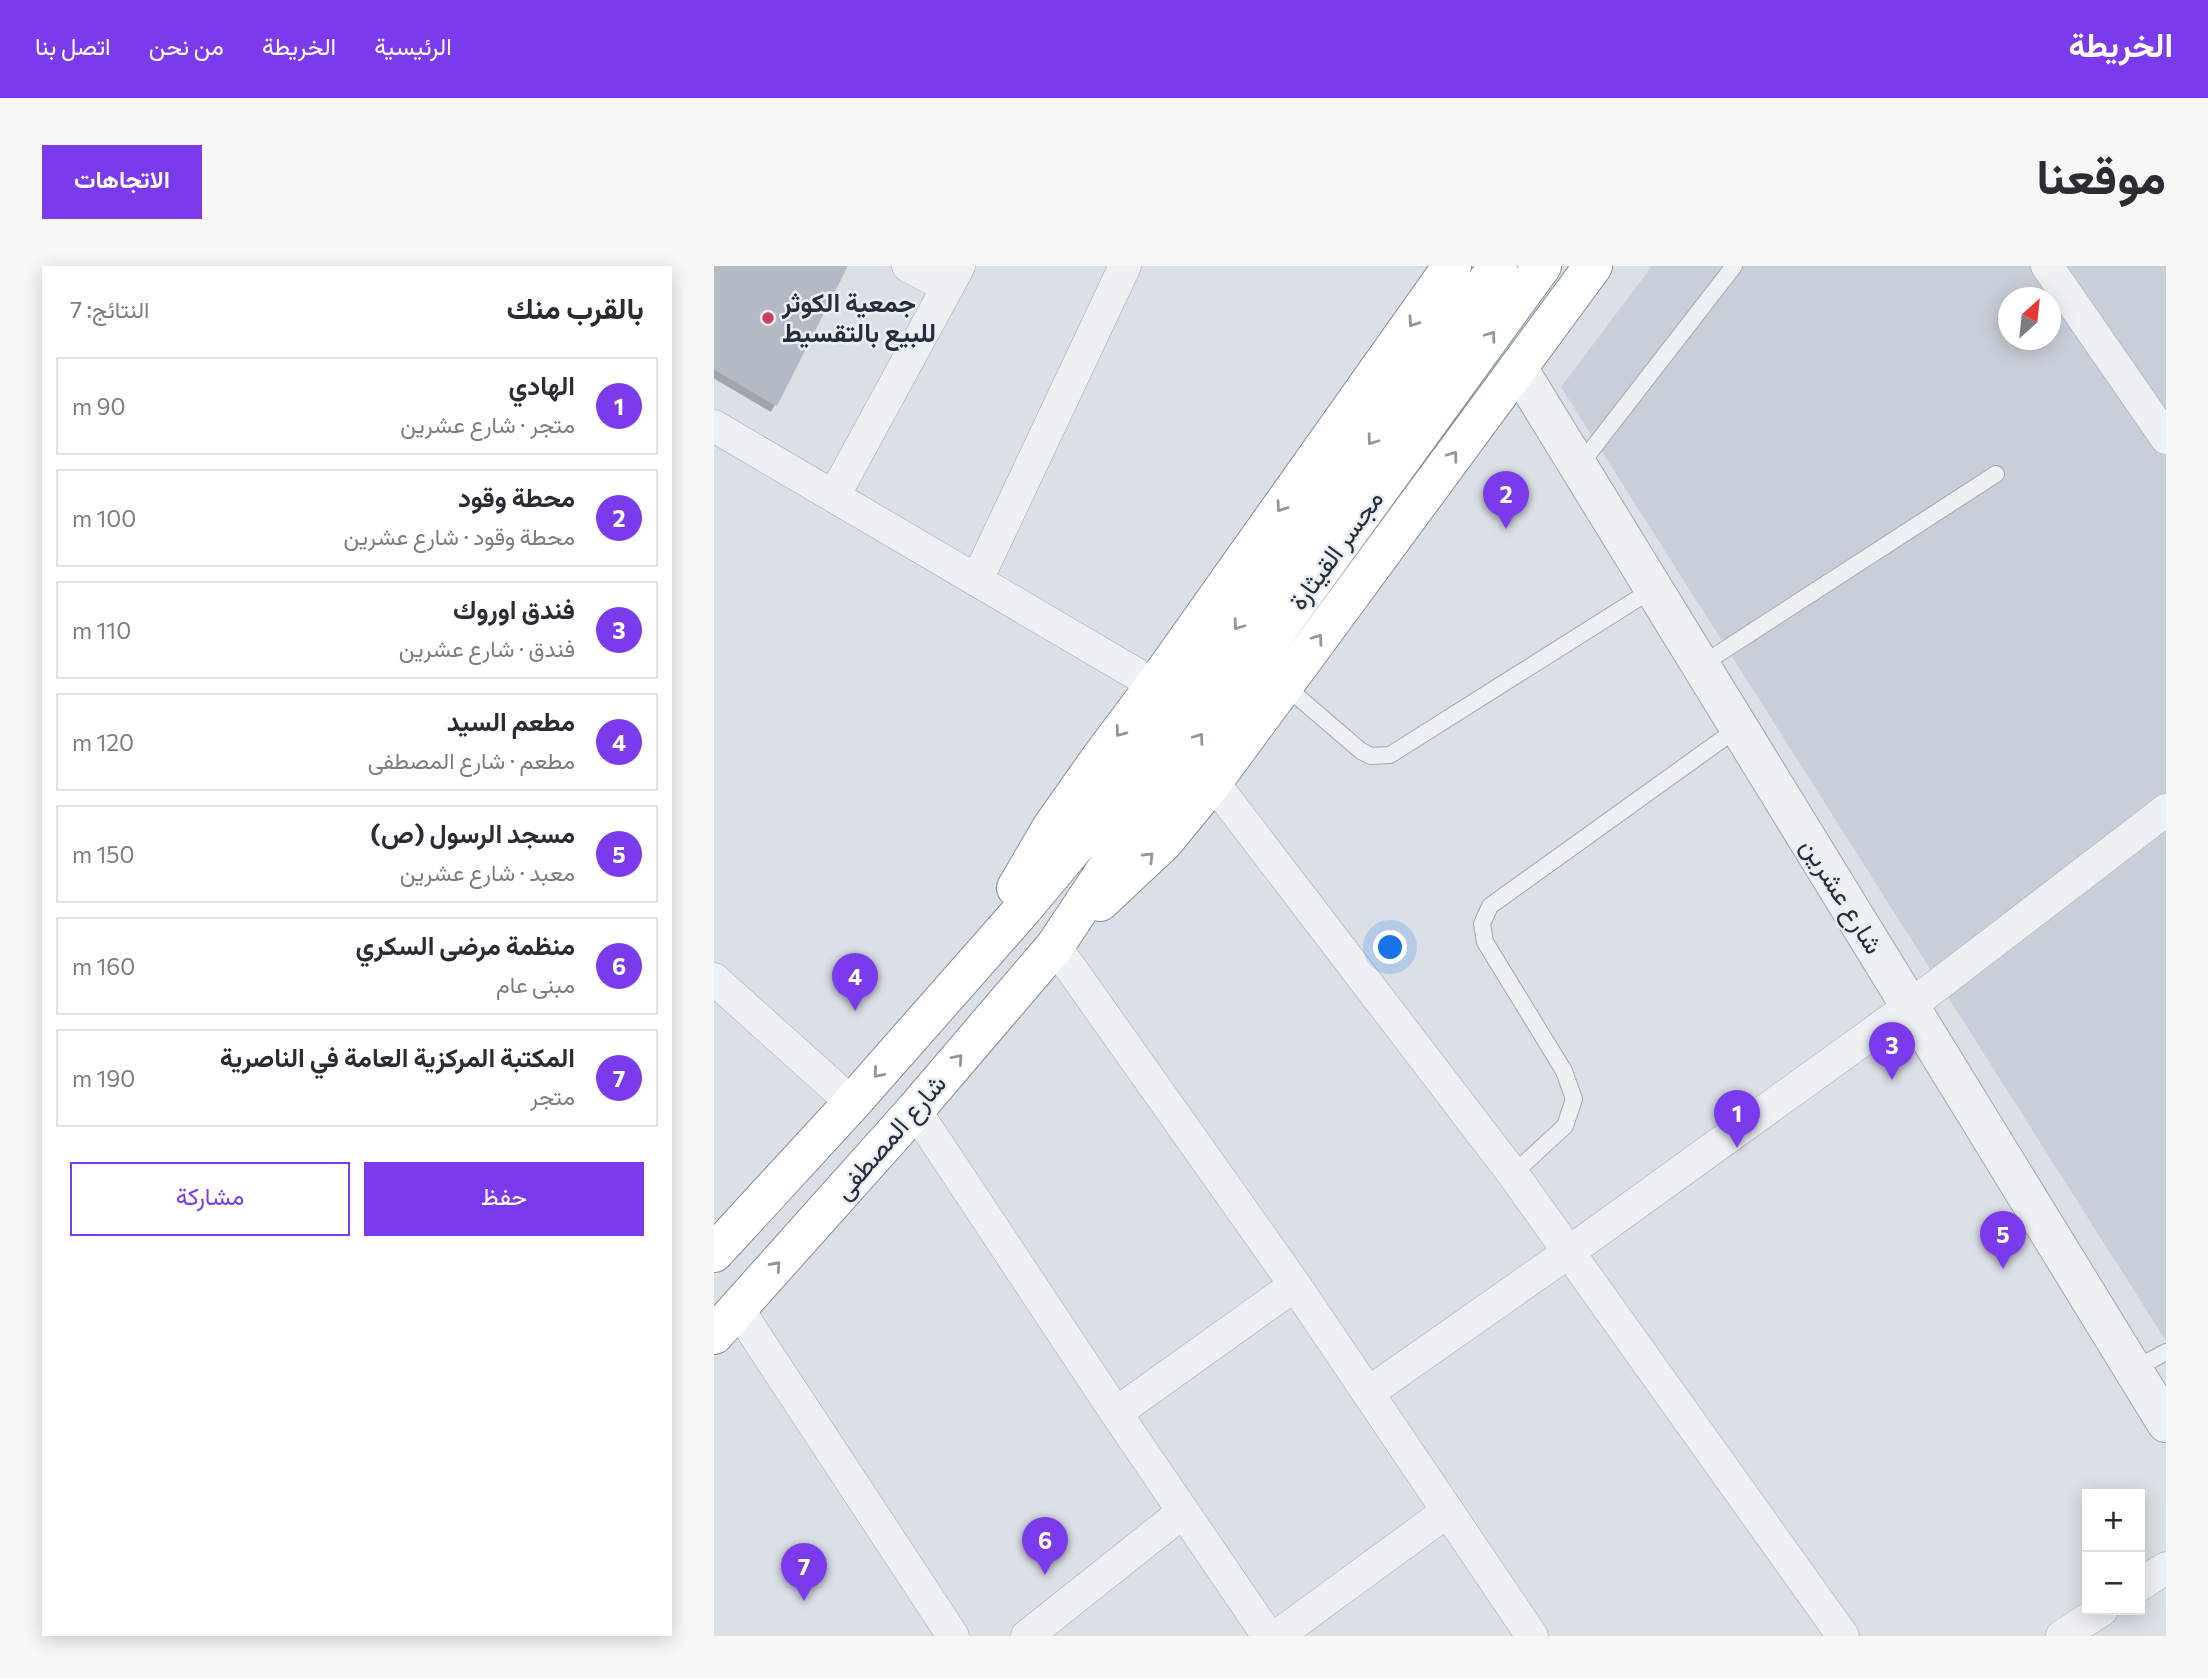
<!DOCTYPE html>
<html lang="ar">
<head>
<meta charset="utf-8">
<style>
	body { margin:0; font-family:Commissioner,Vazirmatn,sans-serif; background:#f7f7f7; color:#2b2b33; direction:rtl }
	.controls { position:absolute; right:21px; bottom:21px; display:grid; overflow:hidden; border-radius:0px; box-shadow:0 4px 18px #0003 }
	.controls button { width:63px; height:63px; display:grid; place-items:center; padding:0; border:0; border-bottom:2px solid #e1e1e2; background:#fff; color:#2b2b33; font:35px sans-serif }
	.compass { position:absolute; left:1284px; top:21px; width:63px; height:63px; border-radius:50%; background:#fff; box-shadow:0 4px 18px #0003; rotate:27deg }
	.you { position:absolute; left:677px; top:682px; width:24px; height:24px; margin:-18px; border:5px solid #fff; border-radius:50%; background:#1a73e8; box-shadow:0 0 0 10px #1a73e833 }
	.badge { display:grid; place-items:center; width:46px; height:46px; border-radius:50%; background:#7c3aed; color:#fff; font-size:23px; font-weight:700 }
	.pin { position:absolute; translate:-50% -58px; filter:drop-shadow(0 2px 4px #0008) }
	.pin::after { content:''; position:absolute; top:37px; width:24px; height:21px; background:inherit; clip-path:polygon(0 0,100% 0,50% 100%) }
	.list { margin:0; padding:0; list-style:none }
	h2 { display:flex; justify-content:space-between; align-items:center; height:91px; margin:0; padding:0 28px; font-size:30px }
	h2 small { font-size:23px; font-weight:400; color:#7c7c81 }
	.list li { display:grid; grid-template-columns:46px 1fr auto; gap:21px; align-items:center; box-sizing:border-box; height:98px; margin:0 14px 14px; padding:0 14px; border:2px solid #e1e1e2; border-radius:0px }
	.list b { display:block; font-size:26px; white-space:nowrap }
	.list p { margin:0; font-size:23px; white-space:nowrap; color:#7c7c81 }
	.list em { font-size:23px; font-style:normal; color:#7c7c81 }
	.actions { display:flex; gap:14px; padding:21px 28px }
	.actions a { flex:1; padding:16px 0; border:2px solid #7c3aed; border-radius:0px; text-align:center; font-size:24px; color:#7c3aed }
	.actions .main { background:#7c3aed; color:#fff }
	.map { position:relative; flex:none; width:1452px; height:1370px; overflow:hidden; direction:ltr; border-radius:0px }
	header { display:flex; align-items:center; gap:42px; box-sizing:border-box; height:98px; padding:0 35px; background:#7c3aed; color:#fff }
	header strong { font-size:33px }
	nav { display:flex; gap:38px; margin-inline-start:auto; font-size:24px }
	.intro { display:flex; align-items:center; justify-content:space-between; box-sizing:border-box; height:168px; padding:0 42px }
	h1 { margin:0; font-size:49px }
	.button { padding:18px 32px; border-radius:0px; background:#7c3aed; color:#fff; font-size:24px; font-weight:700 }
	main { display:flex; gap:42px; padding:0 42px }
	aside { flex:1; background:#fff; border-radius:0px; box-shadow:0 4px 18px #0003 }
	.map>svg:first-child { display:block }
	.built { fill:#c9cfd8; fill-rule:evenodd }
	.building { fill:#b3bac3; filter:url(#shadow) }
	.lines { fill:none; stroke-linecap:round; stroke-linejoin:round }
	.service-casing { stroke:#a1a7b0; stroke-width:18 }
	.minor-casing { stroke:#a1a7b0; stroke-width:33 }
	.tertiary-casing { stroke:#a1a7b0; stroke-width:40 }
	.trunk-casing { stroke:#838e9c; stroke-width:40 }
	.service { stroke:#eef1f4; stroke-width:16 }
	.minor { stroke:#eef1f4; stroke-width:32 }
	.tertiary { stroke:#eef1f4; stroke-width:38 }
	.trunk { stroke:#fff; stroke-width:38 }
	.oneway { stroke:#92979e }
	.poi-dot { fill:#cd3e5c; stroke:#ebeff4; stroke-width:2.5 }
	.labels { text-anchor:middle; stroke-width:5; stroke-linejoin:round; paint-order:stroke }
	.poi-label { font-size:26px; font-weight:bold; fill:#252f3c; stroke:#ebeff4; text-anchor:start }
	.street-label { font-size:26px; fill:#252f3c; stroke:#ebeff4 }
</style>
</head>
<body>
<header>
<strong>الخريطة</strong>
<nav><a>الرئيسية</a><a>الخريطة</a><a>من نحن</a><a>اتصل بنا</a></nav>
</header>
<div class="intro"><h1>موقعنا</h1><a class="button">الاتجاهات</a></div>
<main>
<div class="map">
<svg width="1452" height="1370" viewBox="0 0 1452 1370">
	<defs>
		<filter id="shadow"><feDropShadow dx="-6" dy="6" stdDeviation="0" flood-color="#0004"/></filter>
	</defs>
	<rect width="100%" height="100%" fill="#dbe0e6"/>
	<path class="built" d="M938,0H1452V1075L847,121ZM1294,32H1336V74H1294Z"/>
	<path class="building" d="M0,0H134L63,140L0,103Z"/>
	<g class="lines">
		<defs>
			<path id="service" d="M865,200L1020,0
				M987,399L1282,208
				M570,419L647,485L657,490L676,489L939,323
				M799,908L851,860L860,833L850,805L771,676L768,658L776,640L1024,462
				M1419,1104L1452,1086"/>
			<path id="minor" d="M194,0L234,21
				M1333,0L1452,172
				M0,160L441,419
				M120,230L245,0
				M263,314L411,0
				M499,516L799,908L1129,1370
				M341,680L581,1019L818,1370
				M0,713L138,837
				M201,844L402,1147L554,1370
				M24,1043L239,1370
				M654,1127L855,986L1196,740L1452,544
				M402,1147L581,1019
				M1426,1319L1452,1302
				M313,1370L469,1246
				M563,1370L734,1245
				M1348,1370L1388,1344"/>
			<path id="tertiary" d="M804,102L1452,1157"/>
			<path id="trunk" d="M302,622L337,562L387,491L441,419L738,0
				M386,636L449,577L499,516L879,0
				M0,987L138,837L308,644L388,548L784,0
				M0,1069L201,844L341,680L416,567L828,0"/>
		</defs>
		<use href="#service" class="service-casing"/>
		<use href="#minor" class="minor-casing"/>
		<use href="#tertiary" class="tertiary-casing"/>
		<use href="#trunk" class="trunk-casing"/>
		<use href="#service" class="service"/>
		<use href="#minor" class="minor"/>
		<use href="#tertiary" class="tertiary"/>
		<use href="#trunk" class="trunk"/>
	</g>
	<defs><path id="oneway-chevron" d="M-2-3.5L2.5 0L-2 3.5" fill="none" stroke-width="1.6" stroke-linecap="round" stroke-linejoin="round" transform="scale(1.75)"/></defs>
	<g class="oneway">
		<use href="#oneway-chevron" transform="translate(699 56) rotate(125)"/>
		<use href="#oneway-chevron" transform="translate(777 70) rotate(-54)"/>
		<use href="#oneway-chevron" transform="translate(658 174) rotate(126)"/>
		<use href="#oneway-chevron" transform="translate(739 190) rotate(-54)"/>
		<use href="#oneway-chevron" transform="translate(567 241) rotate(125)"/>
		<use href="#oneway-chevron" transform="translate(524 359) rotate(126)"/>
		<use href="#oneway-chevron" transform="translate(604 373) rotate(-54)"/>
		<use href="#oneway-chevron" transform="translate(406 466) rotate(127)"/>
		<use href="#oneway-chevron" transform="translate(485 472) rotate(-54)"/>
		<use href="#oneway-chevron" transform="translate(435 591) rotate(-45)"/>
		<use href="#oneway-chevron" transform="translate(244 793) rotate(-49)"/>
		<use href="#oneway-chevron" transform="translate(164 807) rotate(131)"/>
		<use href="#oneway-chevron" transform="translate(62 1000) rotate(-48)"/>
	</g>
	<circle class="poi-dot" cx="54" cy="52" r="7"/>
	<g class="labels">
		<g class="poi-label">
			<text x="68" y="46">جمعية الكوثر<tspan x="68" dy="30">للبيع بالتقسيط</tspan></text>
		</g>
		<g class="street-label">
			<text transform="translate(622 284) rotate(-54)" y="9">مجسر القيثارة</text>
			<text transform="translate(1128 630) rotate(58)" y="9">شارع عشرين</text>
			<text transform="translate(176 871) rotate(-49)" y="9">شارع المصطفى</text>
		</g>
	</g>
</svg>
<div class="controls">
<button>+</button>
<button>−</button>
</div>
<svg class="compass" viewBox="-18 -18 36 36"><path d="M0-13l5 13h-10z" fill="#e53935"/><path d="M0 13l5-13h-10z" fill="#7c7c81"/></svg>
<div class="you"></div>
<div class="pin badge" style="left:1023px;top:882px">1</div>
<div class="pin badge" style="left:792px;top:263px">2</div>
<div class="pin badge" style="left:1178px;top:814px">3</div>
<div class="pin badge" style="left:141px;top:745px">4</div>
<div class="pin badge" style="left:1289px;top:1003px">5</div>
<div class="pin badge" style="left:331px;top:1309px">6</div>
<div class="pin badge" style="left:90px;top:1335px">7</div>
</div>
<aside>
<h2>بالقرب منك<small>النتائج: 7</small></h2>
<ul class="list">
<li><span class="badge">1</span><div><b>الهادي</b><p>متجر · شارع عشرين</p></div><em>90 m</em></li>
<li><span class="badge">2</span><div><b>محطة وقود</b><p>محطة وقود · شارع عشرين</p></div><em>100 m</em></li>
<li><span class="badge">3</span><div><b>فندق اوروك</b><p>فندق · شارع عشرين</p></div><em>110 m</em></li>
<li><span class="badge">4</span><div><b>مطعم السيد</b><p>مطعم · شارع المصطفى</p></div><em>120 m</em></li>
<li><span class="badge">5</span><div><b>مسجد الرسول (ص)</b><p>معبد · شارع عشرين</p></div><em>150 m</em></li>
<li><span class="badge">6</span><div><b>منظمة مرضى السكري</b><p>مبنى عام</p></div><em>160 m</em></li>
<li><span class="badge">7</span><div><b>المكتبة المركزية العامة في الناصرية</b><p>متجر</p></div><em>190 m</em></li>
</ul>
<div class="actions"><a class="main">حفظ</a><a>مشاركة</a></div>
</aside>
</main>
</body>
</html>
